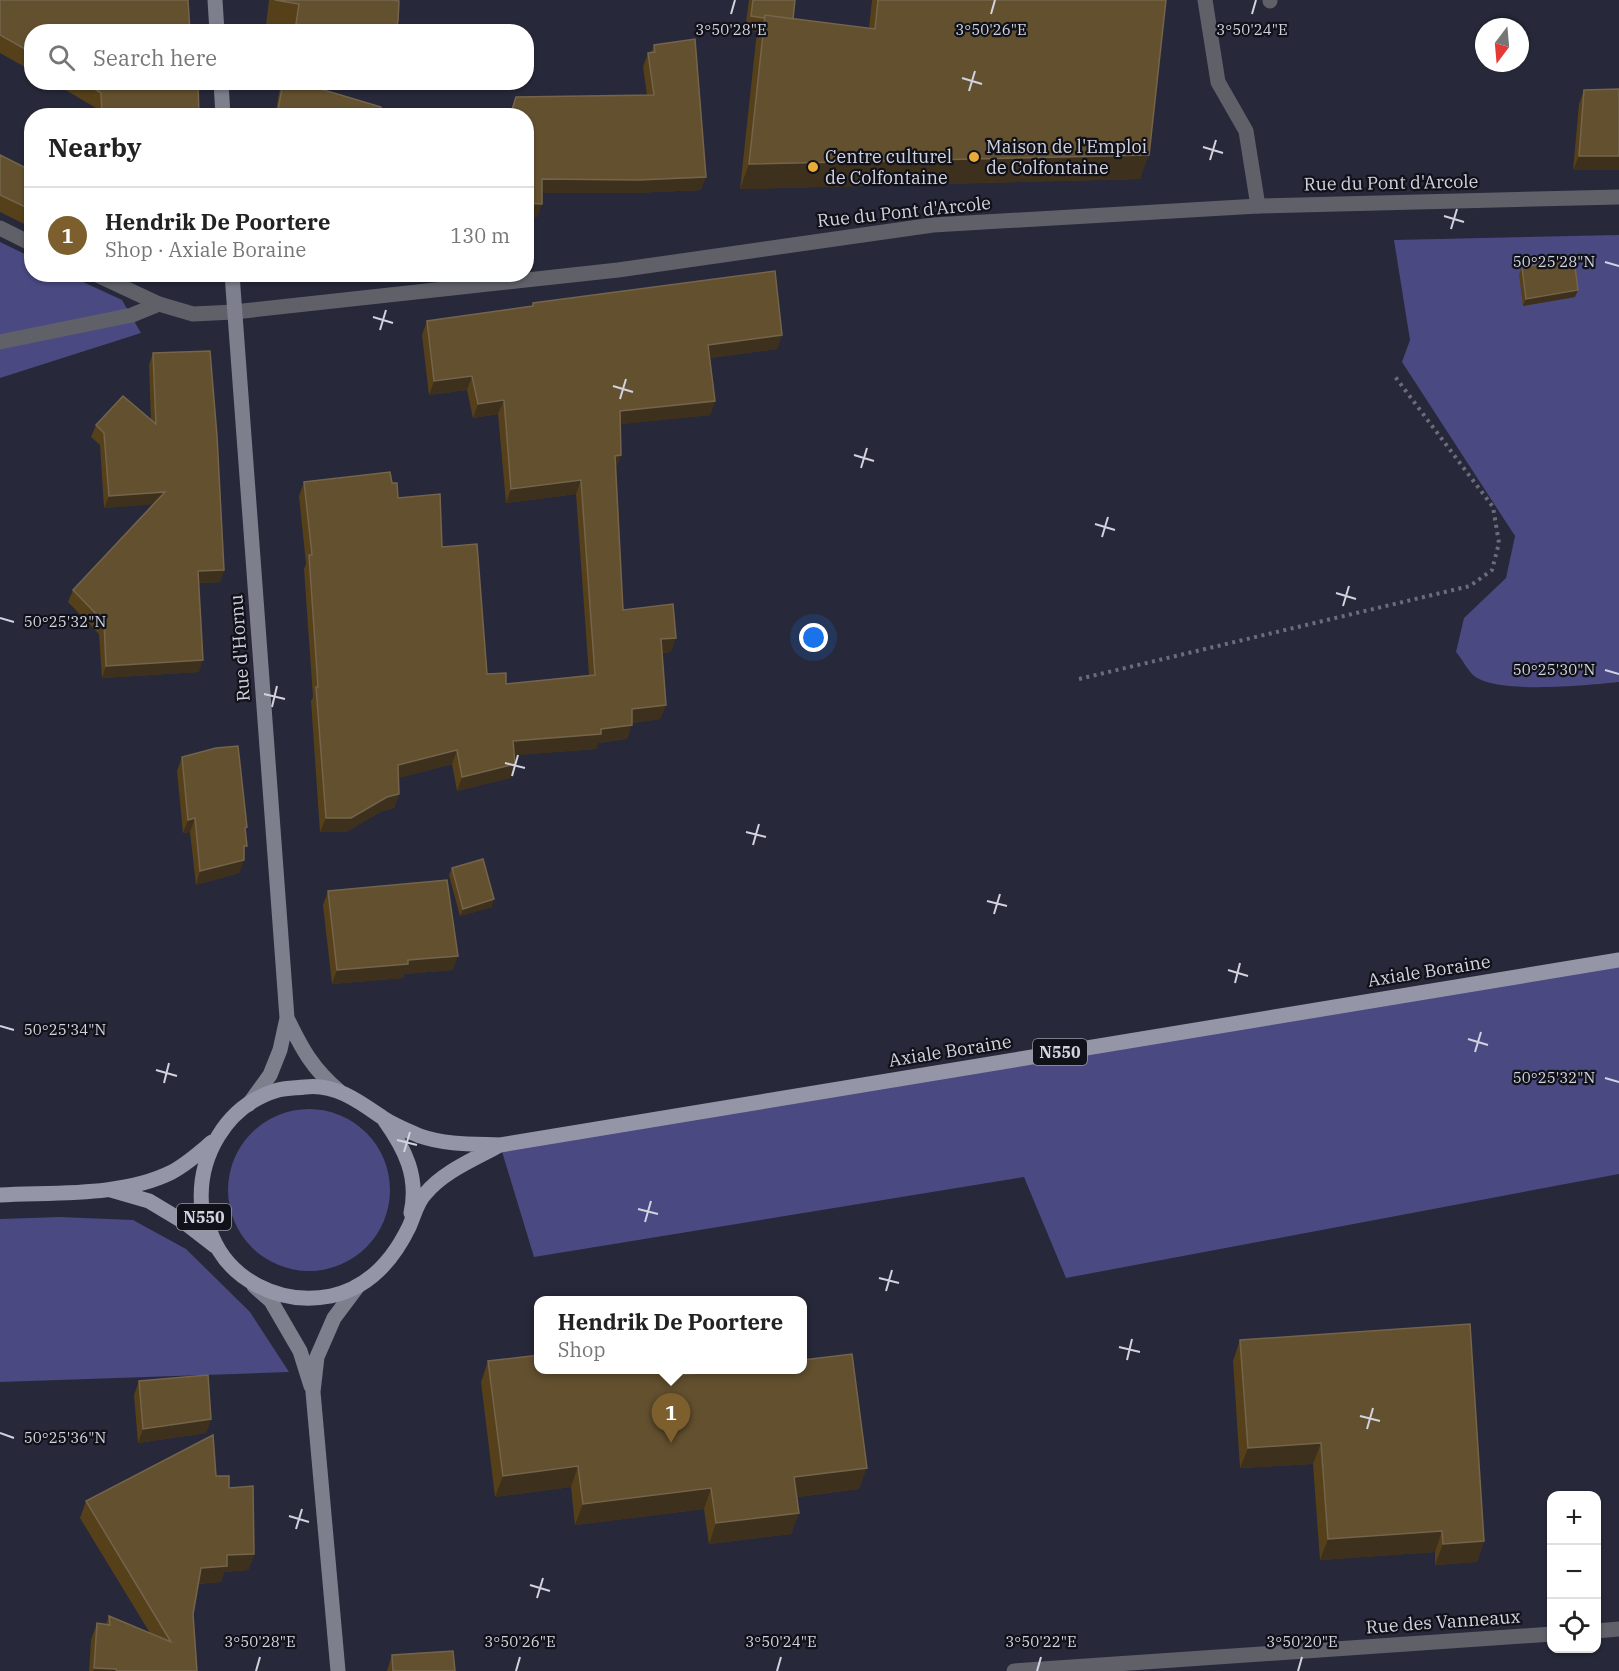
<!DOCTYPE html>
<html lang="en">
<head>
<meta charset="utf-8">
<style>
	body { margin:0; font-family:"IBM Plex Serif",serif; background:#f2f2f2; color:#222 }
	.controls { position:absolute; right:18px; bottom:18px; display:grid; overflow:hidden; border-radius:12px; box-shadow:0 2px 4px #0004 }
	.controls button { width:54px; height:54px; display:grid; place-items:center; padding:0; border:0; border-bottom:2px solid #e0e0e0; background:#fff; color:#222; font:30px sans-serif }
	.compass { position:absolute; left:1475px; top:18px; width:54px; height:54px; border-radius:50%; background:#fff; box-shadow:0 2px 4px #0004; rotate:196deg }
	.you { position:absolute; left:814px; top:638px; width:21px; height:21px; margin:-15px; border:4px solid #fff; border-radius:50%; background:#1a73e8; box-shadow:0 0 0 9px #1a73e833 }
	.badge { display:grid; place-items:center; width:39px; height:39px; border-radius:50%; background:#7c5f2c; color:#fff; font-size:20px; font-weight:700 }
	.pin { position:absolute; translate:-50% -50px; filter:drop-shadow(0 2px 3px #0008) }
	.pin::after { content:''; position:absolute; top:32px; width:21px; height:18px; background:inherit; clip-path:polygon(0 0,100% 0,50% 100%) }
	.popup { position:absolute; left:534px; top:1296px; width:273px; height:78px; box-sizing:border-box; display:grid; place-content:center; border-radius:12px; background:#fff; filter:drop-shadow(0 2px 4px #0005); font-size:20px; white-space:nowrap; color:#767676 }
	.popup b { font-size:22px; color:#222 }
	.popup::after { content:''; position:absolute; left:50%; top:100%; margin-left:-12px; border:12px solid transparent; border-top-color:#fff }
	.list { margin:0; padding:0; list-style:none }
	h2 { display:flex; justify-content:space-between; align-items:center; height:78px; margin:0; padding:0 24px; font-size:26px }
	h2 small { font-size:20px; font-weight:400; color:#767676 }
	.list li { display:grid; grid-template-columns:39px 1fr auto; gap:18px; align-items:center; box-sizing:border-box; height:96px; padding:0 24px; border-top:2px solid #e0e0e0 }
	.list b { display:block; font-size:22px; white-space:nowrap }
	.list p { margin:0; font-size:20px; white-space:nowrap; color:#767676 }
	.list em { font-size:20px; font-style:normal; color:#767676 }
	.icon { flex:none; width:33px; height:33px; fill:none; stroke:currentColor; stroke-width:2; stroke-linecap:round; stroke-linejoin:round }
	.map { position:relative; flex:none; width:1619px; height:1671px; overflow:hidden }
	.search { position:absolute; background:#fff; box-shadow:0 2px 4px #0004; left:24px; top:24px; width:510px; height:66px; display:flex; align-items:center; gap:15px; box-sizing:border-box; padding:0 21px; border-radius:24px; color:#767676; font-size:22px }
	.panel { position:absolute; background:#fff; box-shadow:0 2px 4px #0004; left:24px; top:108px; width:510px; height:174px; border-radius:24px }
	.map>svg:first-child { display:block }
	.green { fill:#4a4982 }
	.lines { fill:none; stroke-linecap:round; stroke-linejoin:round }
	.path { stroke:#6c6d7c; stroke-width:4; stroke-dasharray:3 4.5; stroke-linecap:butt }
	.lane { stroke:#606069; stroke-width:15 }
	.street { stroke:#606069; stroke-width:15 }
	.secondary { stroke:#7e7f8d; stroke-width:15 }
	.primary { stroke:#9496a8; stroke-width:15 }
	.wall { fill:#55401a }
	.shaded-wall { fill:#3d301d }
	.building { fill:#63502f; stroke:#74644b; stroke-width:1.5 }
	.ticks { fill:none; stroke:#d2d3df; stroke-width:2 }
	.poi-dot { fill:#eaaa38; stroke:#111219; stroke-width:2 }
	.labels { text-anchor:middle; stroke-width:4.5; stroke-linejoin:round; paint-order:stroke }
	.shield { fill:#111219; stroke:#9899a4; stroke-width:1.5 }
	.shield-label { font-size:16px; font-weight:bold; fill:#d2d3df }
	.poi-label { font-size:18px; fill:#d2d3df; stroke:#111219; text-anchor:start }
	.street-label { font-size:18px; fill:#d2d3df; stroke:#111219 }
	.ticks-label { font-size:15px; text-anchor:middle; fill:#d2d3df; stroke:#111219; stroke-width:4.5; stroke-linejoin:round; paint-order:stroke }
</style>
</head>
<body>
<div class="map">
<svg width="1619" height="1671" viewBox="0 0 1619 1671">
	<rect width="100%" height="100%" fill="#272839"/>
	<path class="green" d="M1619,235V682C1589,685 1495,695 1473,675C1467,669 1462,659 1456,652L1464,618L1506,578L1515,536L1402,362L1410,340L1394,240Z
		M0,242L31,257L32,274L68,275L122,300L141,333L0,378Z
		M1619,961V1174L1066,1278L1024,1177L534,1257L500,1145Z
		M228 1190a81 81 0 1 1 162 0a81 81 0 1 1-162 0Z
		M60,1217L133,1220L186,1249L250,1312L289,1372L0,1382V1219Z"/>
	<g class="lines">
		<path class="path" d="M1079,679L1470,586L1492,570L1499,543L1493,507L1393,374"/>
		<path class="lane" d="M1205,0L1218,82L1246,131L1258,206
			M1270,1V0
			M0,342L132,315L159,304"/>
		<path class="street" d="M0,228L32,244
			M95,274L159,304L193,314L234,312L618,270L933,225L1258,206L1619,197
			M1596,1631L1619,1629
			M1014,1671L1552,1634"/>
		<path class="secondary" d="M215,0L217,32
			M221,82L223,116
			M232,274L287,1018L280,1050L270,1075L249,1104
			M287,1018C302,1049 312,1068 339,1091
			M254,1286L271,1301L300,1351L311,1386
			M338,1671L313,1392L317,1357L334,1318L358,1286"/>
		<path class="primary" d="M385,1121C405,1149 419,1177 411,1213
			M500,1145C475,1159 444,1171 425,1194C417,1202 414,1216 409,1227C393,1260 368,1288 331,1296C280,1306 227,1280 210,1231C207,1225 203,1217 202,1210C196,1158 226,1105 278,1090C286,1088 296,1088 305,1087C335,1083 360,1102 383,1118C393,1125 408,1131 420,1136C446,1145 473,1144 500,1145L1619,960
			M111,1190L149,1201L184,1222L215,1246
			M0,1195C54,1192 122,1197 172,1172C187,1164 199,1153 212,1142"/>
	</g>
	<path class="wall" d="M0,0L32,32V71L0,53Z
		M269,0H392L395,32H290V29L266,25Z
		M749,0H795L793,19L869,28L872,0H1166L1140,179L740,189L756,40L759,32L745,30Z
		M654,45L701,190L634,193H542V204L537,217L526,116H509L516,97L647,95L643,67L648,53H651Z
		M52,82H198L199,116H96V108Z
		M282,82H297L379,116H275L279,93Z
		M1619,89L1573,170L1579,104L1584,90Z
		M0,155L32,171V228L0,212Z
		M1522,267L1575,297L1523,306L1519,274Z
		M533,303L782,335L777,349L710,358L715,401L710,415L620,424L621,455L616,468L623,610L671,652L662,653L666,705L660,719L632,723L627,739L598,743L596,749L514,755L515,764L510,778L457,791L452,764L398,778L399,794L394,808L382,811L346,832H320L311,701L313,697L304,569L306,564L299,496L304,482L392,483L398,498L442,547L487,674L506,684L589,675L576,494L506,503L498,414L473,418L467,390L429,395L422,335L427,321L532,306Z
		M153,353L224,570L220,582L199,583V672L102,678L99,634L68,602L73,590L153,504L104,508L100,445L91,437L96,425L151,420L149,365Z
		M182,757L245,832L244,860L239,873L196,885L190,832L183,833L177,771Z
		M452,868L492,907L460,916L449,875Z
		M328,891L453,970L404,974L403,978L332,984L323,905Z
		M1240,1340L1484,1541L1477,1562L1435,1565V1552L1320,1560L1313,1464L1240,1468L1233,1361Z
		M488,1361L664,1377L859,1489L797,1497L799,1513L791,1534L709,1544L704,1509L575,1525L571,1487L495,1497L481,1382Z
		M139,1381L211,1419L206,1433L138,1443L134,1395Z
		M216,1476L229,1488L254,1554L248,1570L224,1572L221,1582L198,1584L193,1614L197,1671H89L91,1640L97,1623L106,1624L109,1616L150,1633L80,1518L86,1501Z
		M392,1655L455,1671H387Z"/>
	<path class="shaded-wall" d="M296,24L354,32H293Z
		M1149,155L1140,179L740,189L749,164Z
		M1579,156H1619V170H1573Z
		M706,177L701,190L634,193H537L542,179Z
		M526,203L542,204L537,217H526Z
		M1578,290L1575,297L1523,306L1526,299Z
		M782,335L777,349L703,359L708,345Z
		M472,376L467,390L429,395L434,381Z
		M504,400L498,414L473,418L478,404Z
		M715,401L710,415L615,425L620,411Z
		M621,455L615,469V456Z
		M581,480L576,494L506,503L511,489Z
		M165,492L161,504L104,508L109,496Z
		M224,570L220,582L194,583L198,571Z
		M676,638L671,652L656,653L661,639Z
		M203,660L199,672L102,678L106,666Z
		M666,705L660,719L626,724L632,709Z
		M632,725L627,739L598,743L596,749L508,756L513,741Z
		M457,750L452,764L392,780L398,765Z
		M515,764L510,778L457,791L462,777Z
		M399,794L394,808L382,811L346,832H320L326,818L387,797Z
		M195,818L190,832L183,833L188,820Z
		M244,860L239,873L196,885L200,871Z
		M494,899L492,907L460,916L463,909Z
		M458,956L453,970L404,974L403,978L332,984L337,970L408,960Z
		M211,1419L206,1433L138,1443L143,1429Z
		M1321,1443L1313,1464L1240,1468L1248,1448Z
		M578,1466L571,1487L495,1497L503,1476Z
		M867,1468L859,1489L787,1498L794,1477Z
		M711,1488L704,1509L575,1525L583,1504Z
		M799,1513L791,1534L709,1544L716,1523Z
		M1442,1531L1435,1552L1320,1560L1328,1539Z
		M1484,1541L1477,1562L1435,1565L1443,1544Z
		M254,1554L248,1570L224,1572L221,1582L195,1584L201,1568L227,1555Z
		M94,1668L116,1669L115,1671H93Z"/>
	<path class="building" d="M0,0H188L190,32H32V53L0,35Z
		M275,0H392L399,1L398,21L395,32H354L296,24L299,4Z
		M753,0H795L793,19L765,15L764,18L751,16Z
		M878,0H1166L1149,155L749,164L765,15L875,29Z
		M695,39L706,177L639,180L542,179V204L526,203V116H510L516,97L654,95L648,53L655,52L654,45Z
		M83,82H198L199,116H102L101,93Z
		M283,82H297L381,107L379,116H277Z
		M1619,89V156H1579L1584,90Z
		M0,155L32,171V210L0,195Z
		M1574,259L1578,290L1526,299L1522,267Z
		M775,271L782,335L708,345L715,401L620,411L621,455L615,456L623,610L673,604L676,638L661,639L666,705L632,709V725L601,729V734L513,741L515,764L462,777L457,750L398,765L399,794L387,797L351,818H326L316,687H318L309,555H312L304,482L390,472L392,483H397L398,498L440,494L442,547L477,544L487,674L506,673V684L595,675L581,480L511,489L504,400L478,404L472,376L434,381L427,321L533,306V303Z
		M210,351L217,436L224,570L198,571L203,660L106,666L104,622L73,590L165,492L109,496L104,433L96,425L123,396L156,424L153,353Z
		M238,746L247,827L245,828L247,846H244V860L200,871L195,818L188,820L182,757L216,748Z
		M483,859L494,899L463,909L452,868Z
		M447,880L458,956L408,960V964L337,970L328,891Z
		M1470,1324L1484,1541L1443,1544L1442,1531L1328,1539L1321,1443L1248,1448L1240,1340Z
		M852,1354L867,1468L794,1477L799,1513L716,1523L711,1488L583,1504L578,1466L503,1476L488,1361L539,1355V1370H663L664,1377L726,1370H803V1360Z
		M208,1375L211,1419L143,1429L139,1381Z
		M213,1435L216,1476H229V1488L253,1486L254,1554L227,1555V1566L201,1568L193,1614L197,1671H117L116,1669L94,1668L97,1623L110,1625L109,1616L171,1642L86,1501Z
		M453,1651L455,1671H393L392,1655Z"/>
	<path class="ticks" d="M731,14L735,0M991,14L995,0M1252,14L1256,0M962,78L982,84M969,91L975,71M1203,147L1223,153M1210,160L1216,140M1444,216L1464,222M1451,229L1457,209M1605,262L1619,266M373,317L393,323M380,330L386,310M613,386L633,392M620,399L626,379M854,455L874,461M861,468L867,448M1095,524L1115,530M1102,537L1108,517M1336,593L1356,599M1343,606L1349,586M0,618L14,622M1605,670L1619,674M264,694L285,699M272,707L277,686M505,763L525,768M512,776L518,755M746,832L766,837M753,845L759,824M987,901L1007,906M994,914L1000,894M1228,970L1248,976M1235,983L1240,963M0,1026L14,1030M1468,1039L1488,1045M1475,1052L1481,1032M156,1070L177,1076M1605,1078L1619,1082M164,1083L169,1063M397,1140L417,1145M404,1152L410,1132M638,1209L658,1214M645,1222L651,1201M879,1278L899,1283M886,1291L892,1270M1119,1347L1140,1352M1127,1360L1132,1339M1360,1416L1380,1421M1367,1429L1373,1408M0,1433L14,1438M289,1516L309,1522M296,1529L302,1509M530,1585L550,1591M537,1598L543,1578M256,1671L260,1657M516,1671L520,1657M777,1671L781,1657M1037,1671L1041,1657M1298,1671L1302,1657"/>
	<g class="poi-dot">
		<circle cx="974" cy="157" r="6"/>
		<circle cx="813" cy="167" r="6"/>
	</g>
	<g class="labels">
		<g class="shield">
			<rect x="1033" y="1039" width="54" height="26" rx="4.5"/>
			<rect x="177" y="1204" width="54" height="26" rx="4.5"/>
		</g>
		<g class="shield-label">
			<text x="1060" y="1058">N550</text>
			<text x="204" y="1223">N550</text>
		</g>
		<g class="poi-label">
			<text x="986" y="153">Maison de l'Emploi<tspan x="986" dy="21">de Colfontaine</tspan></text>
			<text x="825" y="163">Centre culturel<tspan x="825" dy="21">de Colfontaine</tspan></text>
		</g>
		<g class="street-label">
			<text transform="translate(1391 183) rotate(-1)" y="6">Rue du Pont d'Arcole</text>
			<text transform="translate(904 212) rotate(-6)" y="6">Rue du Pont d'Arcole</text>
			<text transform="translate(240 648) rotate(-94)" y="6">Rue d'Hornu</text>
			<text transform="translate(1429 971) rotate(-9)" y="6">Axiale Boraine</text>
			<text transform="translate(950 1051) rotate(-9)" y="6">Axiale Boraine</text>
			<text transform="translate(1443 1622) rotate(-4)" y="6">Rue des Vanneaux</text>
		</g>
	</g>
	<g class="ticks-label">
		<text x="731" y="35">3°50'28"E</text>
		<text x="991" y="35">3°50'26"E</text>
		<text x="1252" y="35">3°50'24"E</text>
		<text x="1554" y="267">50°25'28"N</text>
		<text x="65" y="627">50°25'32"N</text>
		<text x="1554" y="675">50°25'30"N</text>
		<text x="65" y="1035">50°25'34"N</text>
		<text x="1554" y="1083">50°25'32"N</text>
		<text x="65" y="1443">50°25'36"N</text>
		<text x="260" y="1647">3°50'28"E</text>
		<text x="520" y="1647">3°50'26"E</text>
		<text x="781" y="1647">3°50'24"E</text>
		<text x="1041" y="1647">3°50'22"E</text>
		<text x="1302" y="1647">3°50'20"E</text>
	</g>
</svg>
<div class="controls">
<button>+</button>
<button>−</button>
<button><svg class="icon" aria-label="locate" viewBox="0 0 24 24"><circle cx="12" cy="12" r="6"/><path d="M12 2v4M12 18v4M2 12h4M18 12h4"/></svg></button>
</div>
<svg class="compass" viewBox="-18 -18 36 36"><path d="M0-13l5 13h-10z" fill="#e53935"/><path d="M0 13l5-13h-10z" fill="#767676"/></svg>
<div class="you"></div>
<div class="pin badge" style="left:671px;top:1443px">1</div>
<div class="popup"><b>Hendrik De Poortere</b>Shop</div>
<div class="search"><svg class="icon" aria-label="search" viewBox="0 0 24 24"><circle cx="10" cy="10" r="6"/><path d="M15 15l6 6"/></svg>Search here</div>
<section class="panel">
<h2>Nearby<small></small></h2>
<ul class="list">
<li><span class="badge">1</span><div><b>Hendrik De Poortere</b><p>Shop · Axiale Boraine</p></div><em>130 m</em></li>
</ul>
</section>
</div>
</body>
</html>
